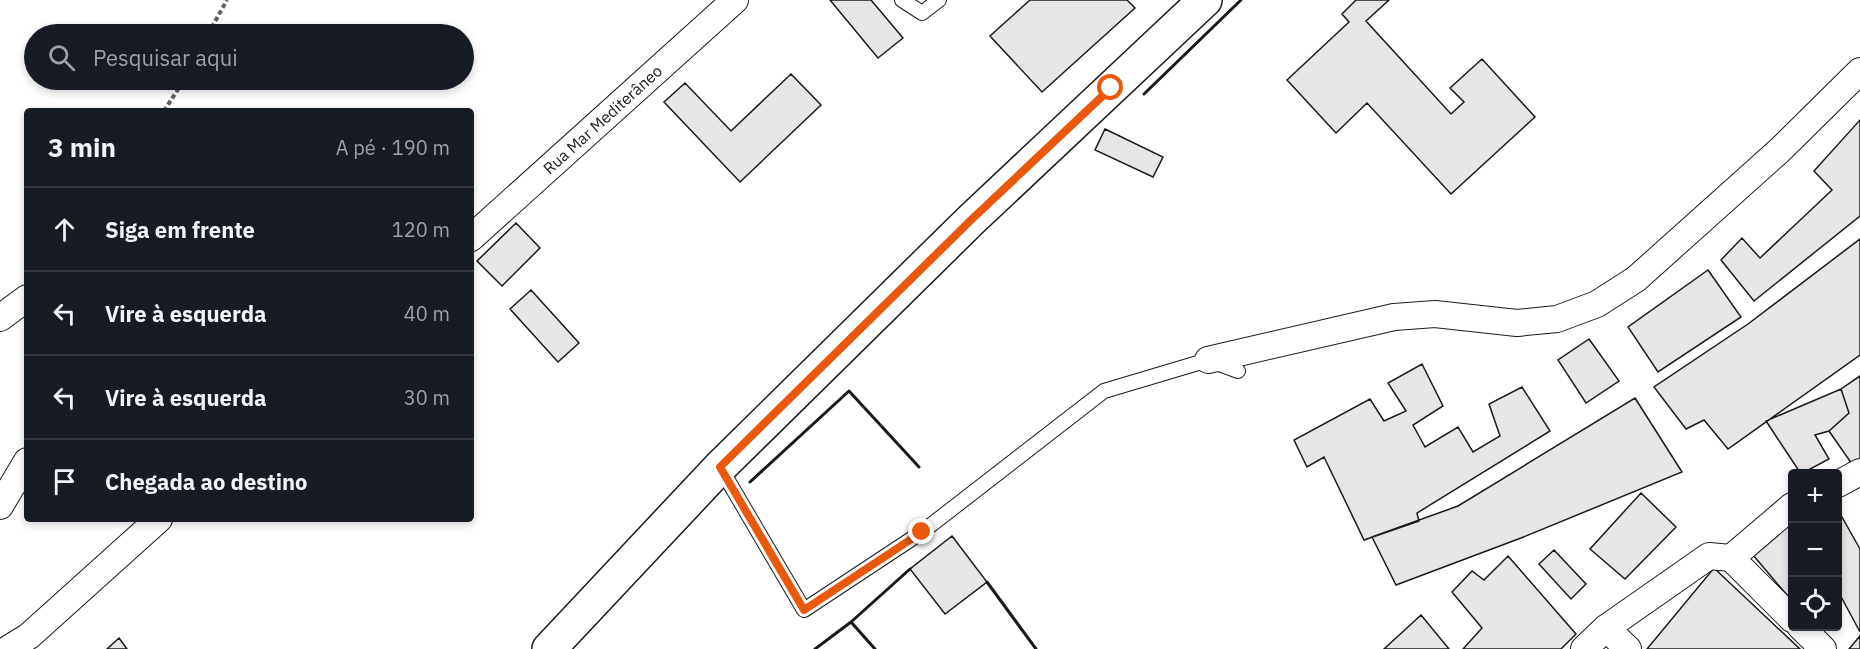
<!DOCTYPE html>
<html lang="pt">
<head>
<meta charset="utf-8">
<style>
	body { margin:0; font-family:"IBM Plex Sans",sans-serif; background:#20242c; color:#f1f3f6 }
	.controls { position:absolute; right:18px; bottom:18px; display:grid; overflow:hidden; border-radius:6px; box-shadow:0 3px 9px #0003 }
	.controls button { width:54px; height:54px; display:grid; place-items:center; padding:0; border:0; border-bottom:2px solid #363941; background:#171b24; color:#f1f3f6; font:30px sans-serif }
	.stop { position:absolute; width:18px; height:18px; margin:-14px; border:4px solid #ea580c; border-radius:50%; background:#fff }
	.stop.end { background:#ea580c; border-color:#fff; box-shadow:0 2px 6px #0008 }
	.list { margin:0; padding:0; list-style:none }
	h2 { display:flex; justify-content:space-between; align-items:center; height:78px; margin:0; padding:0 24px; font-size:26px }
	h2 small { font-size:20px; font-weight:400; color:#9ea1a6 }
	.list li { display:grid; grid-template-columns:39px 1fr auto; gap:18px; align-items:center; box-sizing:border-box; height:84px; padding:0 24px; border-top:2px solid #363941 }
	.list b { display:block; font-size:22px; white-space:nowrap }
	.list em { font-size:20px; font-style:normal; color:#9ea1a6 }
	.icon { flex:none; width:33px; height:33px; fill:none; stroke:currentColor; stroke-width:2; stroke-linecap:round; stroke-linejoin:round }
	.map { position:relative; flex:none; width:1860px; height:649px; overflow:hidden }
	.search { position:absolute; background:#171b24; box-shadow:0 3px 9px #0003; left:24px; top:24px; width:450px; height:66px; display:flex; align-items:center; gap:15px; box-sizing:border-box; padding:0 21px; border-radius:33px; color:#9ea1a6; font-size:22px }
	.panel { position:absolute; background:#171b24; box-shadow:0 3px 9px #0003; left:24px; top:108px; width:450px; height:414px; border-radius:6px }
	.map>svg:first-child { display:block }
	.building { fill:#e6e6e6; stroke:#1a1a1a; stroke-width:1.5 }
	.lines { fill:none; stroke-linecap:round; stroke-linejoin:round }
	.lane-casing { stroke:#1a1a1a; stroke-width:16 }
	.street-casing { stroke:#1a1a1a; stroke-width:28 }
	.primary-casing { stroke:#1a1a1a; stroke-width:36 }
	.path { stroke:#5f5f5f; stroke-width:4; stroke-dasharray:4.5 3; stroke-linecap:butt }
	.lane { stroke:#fff; stroke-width:14 }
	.street { stroke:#fff; stroke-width:26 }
	.primary { stroke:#fff; stroke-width:33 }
	.wall { stroke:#1a1a1a; stroke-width:3 }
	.route { stroke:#ea580c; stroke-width:8 }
	.labels { text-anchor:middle; stroke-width:4.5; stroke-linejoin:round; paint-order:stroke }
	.street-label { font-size:16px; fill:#1a1a1a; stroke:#fff }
</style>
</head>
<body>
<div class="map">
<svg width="1860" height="649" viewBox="0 0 1860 649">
	<rect width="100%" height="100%" fill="#fff"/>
	<path class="building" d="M830,0H871L903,38L878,58Z
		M1030,0H1127L1135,8L1042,92L990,36Z
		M1356,0H1389L1366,21L1451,114L1464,102L1450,88L1482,59L1535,117L1451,194L1367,103L1336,133L1287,80L1349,22L1342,14Z
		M791,74L821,105L740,182L664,102L685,83L731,131Z
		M1860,120V216L1754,301L1721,260L1742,238L1760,258L1832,190L1814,171Z
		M1105,129L1163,157L1153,177L1095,150Z
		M516,223L540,248L502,286L477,261Z
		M1860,239V355L1728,449L1704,420L1686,429L1654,387L1748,324Z
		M1708,270L1741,317L1658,372L1628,327Z
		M531,290L579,343L558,362L510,309Z
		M1589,339L1619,381L1586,403L1558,360Z
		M1422,364L1443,406L1413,425L1425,447L1458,427L1473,452L1500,436L1489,404L1522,387L1550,431L1417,513L1419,521L1364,540L1324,457L1307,467L1294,440L1370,399L1384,421L1406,411L1388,383Z
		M1860,376V462L1854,467L1829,431L1849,413L1841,389Z
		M1841,389L1849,413L1829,431L1815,435L1829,459L1801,474L1766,421Z
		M1635,398L1682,472L1521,538L1396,585L1372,537L1458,506Z
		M1641,493L1676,527L1625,579L1590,549Z
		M1838,510L1860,549V632L1838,591Z
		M1792,515V601L1753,555Z
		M952,536L987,582L945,614L910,569Z
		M1554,550L1586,584L1571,599L1539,564Z
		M1508,556L1576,634L1561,649H1463L1482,628L1452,592L1472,571L1484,580Z
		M1714,568L1800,649H1647Z
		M1421,615L1449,649H1384Z
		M1860,636V649H1849Z
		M119,638L127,649H107Z"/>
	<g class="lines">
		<defs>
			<path id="lane" d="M902,0L922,13L939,0
				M720,467L804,610L922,532L1104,391L1208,360L1238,371"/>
			<g id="street">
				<path id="s1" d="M471,238L735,0"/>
				<path d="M0,318L27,298"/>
				<path d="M1208,360L1394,317L1435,314L1517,323L1557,319L1597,304L1636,279L1780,150L1860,71"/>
				<path d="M1838,484L1860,472"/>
				<path d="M0,506L27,461"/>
				<path d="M1731,558L1792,619"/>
				<path d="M1731,558L1792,506"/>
				<path d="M1800,626L1823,649"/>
				<path d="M1606,628L1628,649"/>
				<path d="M8,649L29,636L159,519"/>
				<path d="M1584,649L1606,628L1709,556L1731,558"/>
			</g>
			<path id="primary" d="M549,649L720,467L971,220L1205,0"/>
		</defs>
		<use href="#lane" class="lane-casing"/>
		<use href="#street" class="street-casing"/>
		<use href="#primary" class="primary-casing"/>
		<path class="path" d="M208,34L227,0
			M164,111L184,80"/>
		<use href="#lane" class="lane"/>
		<use href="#street" class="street"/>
		<use href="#primary" class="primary"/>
		<path class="wall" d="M1144,94L1241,0
			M750,482L849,391L919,467
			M987,582L1036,649
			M851,622L875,649
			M815,649L851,622L910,569"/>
	</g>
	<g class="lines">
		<path class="route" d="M922,532L804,610L720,467L971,220L1111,88"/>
	</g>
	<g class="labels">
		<g class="street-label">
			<text dy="6" stroke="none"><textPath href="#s1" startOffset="177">Rua Mar Mediterâneo</textPath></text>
		</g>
	</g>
</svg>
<div class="controls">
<button>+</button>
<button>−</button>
<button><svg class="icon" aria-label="locate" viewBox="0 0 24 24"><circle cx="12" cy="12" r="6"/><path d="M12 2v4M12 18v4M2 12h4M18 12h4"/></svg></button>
</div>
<div class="stop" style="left:1111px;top:88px"></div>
<div class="stop end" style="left:922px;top:532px"></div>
<div class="search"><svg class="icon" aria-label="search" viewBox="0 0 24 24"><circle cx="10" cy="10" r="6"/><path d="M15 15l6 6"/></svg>Pesquisar aqui</div>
<section class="panel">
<h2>3 min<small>A pé · 190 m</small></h2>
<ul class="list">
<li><svg class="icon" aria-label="ahead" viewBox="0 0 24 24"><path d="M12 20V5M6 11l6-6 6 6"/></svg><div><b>Siga em frente</b></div><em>120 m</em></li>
<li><svg class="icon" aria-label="left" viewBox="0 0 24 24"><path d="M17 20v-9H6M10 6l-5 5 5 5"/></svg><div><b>Vire à esquerda</b></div><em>40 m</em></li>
<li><svg class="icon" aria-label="left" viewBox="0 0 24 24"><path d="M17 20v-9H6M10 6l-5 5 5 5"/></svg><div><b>Vire à esquerda</b></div><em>30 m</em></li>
<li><svg class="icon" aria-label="arrive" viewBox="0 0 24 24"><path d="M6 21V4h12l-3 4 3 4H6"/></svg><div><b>Chegada ao destino</b></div></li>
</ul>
</section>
</div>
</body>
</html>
